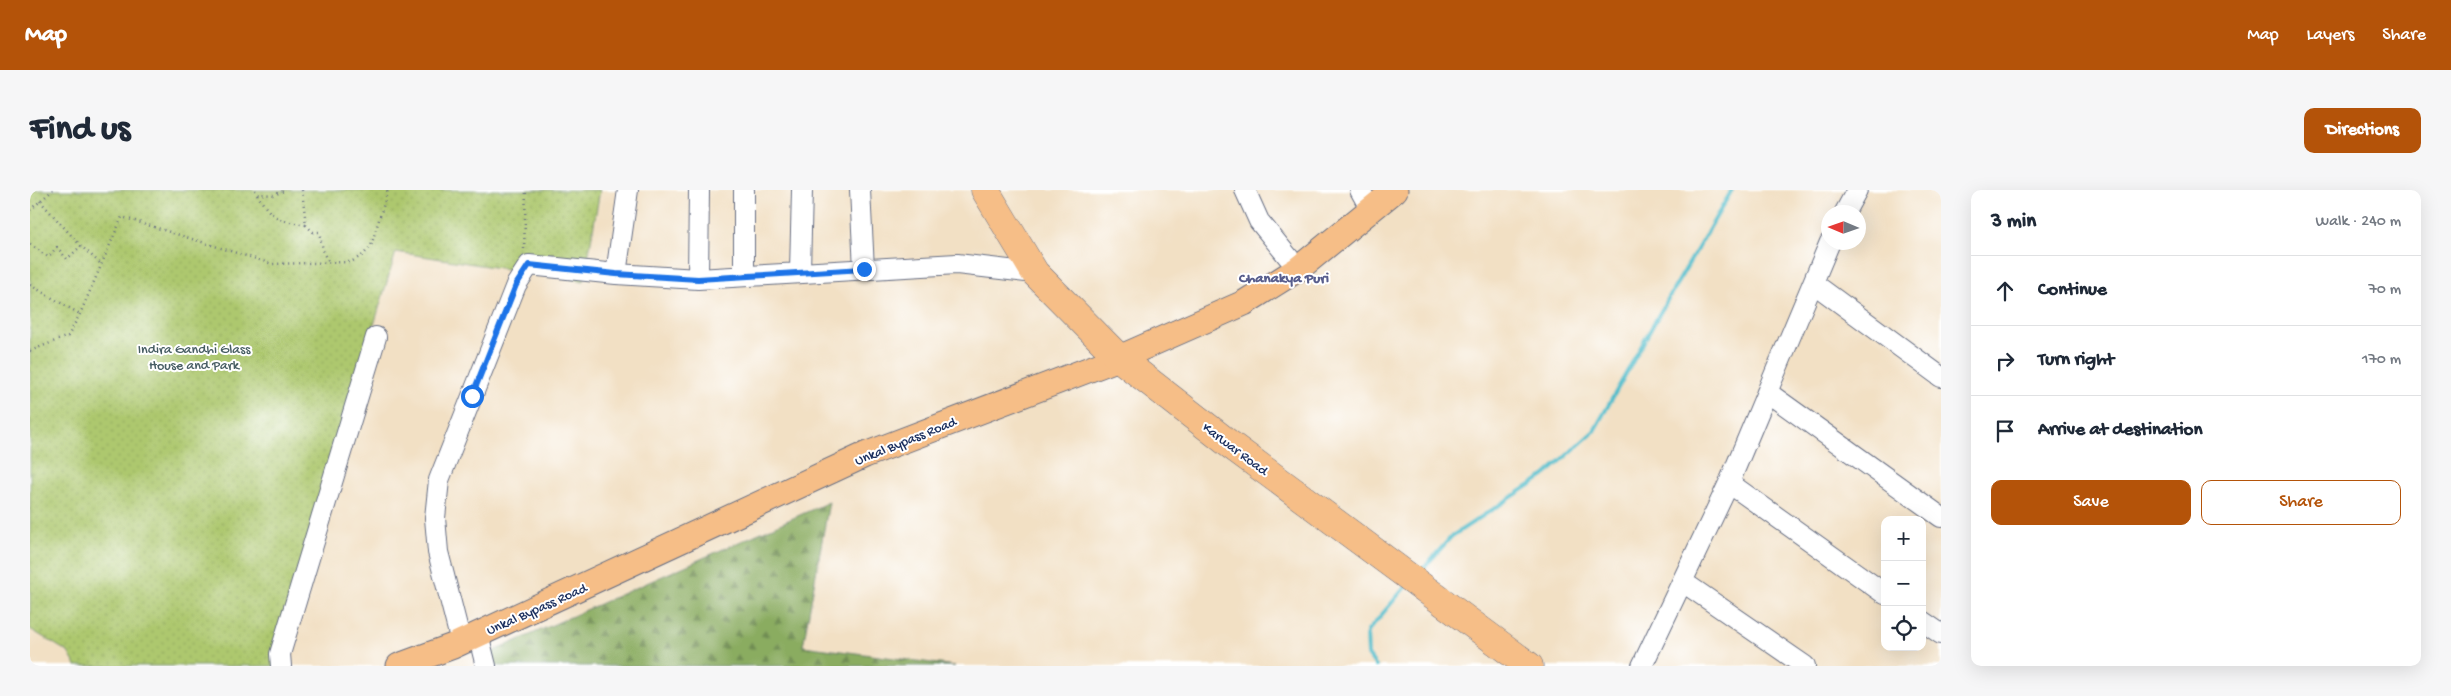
<!DOCTYPE html>
<html lang="en">
<head>
<meta charset="utf-8">
<style>
	body { margin:0; font-family:"Gochi Hand",sans-serif; background:#f6f6f7; color:#1f2937 }
	.controls { position:absolute; right:15px; bottom:15px; display:grid; overflow:hidden; border-radius:10px; box-shadow:0 5px 20px #0002 }
	.controls button { width:45px; height:45px; display:grid; place-items:center; padding:0; border:0; border-bottom:1px solid #e0e1e3; background:#fff; color:#1f2937; font:25px sans-serif }
	.compass { position:absolute; left:1791px; top:15px; width:45px; height:45px; border-radius:50%; background:#fff; box-shadow:0 5px 20px #0002; rotate:272deg }
	.stop { position:absolute; width:15px; height:15px; margin:-11px; border:4px solid #1a73e8; border-radius:50%; background:#fff }
	.stop.end { background:#1a73e8; border-color:#fff; box-shadow:0 1px 5px #0008 }
	.list { margin:0; padding:0; list-style:none }
	h2 { display:flex; justify-content:space-between; align-items:center; height:65px; margin:0; padding:0 20px; font-size:21px }
	h2 small { font-size:16px; font-weight:400; color:#747a83 }
	.list li { display:grid; grid-template-columns:32px 1fr auto; gap:15px; align-items:center; box-sizing:border-box; height:70px; padding:0 20px; border-top:1px solid #e0e1e3 }
	.list b { display:block; font-size:19px; white-space:nowrap }
	.list em { font-size:16px; font-style:normal; color:#747a83 }
	.actions { display:flex; gap:10px; padding:15px 20px }
	.actions a { flex:1; padding:11px 0; border:1px solid #b45309; border-radius:10px; text-align:center; font-size:18px; color:#b45309 }
	.actions .main { background:#b45309; color:#fff }
	.icon { flex:none; width:28px; height:28px; fill:none; stroke:currentColor; stroke-width:2; stroke-linecap:round; stroke-linejoin:round }
	.map { position:relative; flex:none; width:1911px; height:476px; overflow:hidden; border-radius:10px }
	header { display:flex; align-items:center; gap:30px; box-sizing:border-box; height:70px; padding:0 25px; background:#b45309; color:#fff }
	header strong { font-size:24px }
	nav { display:flex; gap:28px; margin-inline-start:auto; font-size:18px }
	.intro { display:flex; align-items:center; justify-content:space-between; box-sizing:border-box; height:120px; padding:0 30px }
	h1 { margin:0; font-size:35px }
	.button { padding:12px 22px; border-radius:10px; background:#b45309; color:#fff; font-size:18px; font-weight:700 }
	main { display:flex; gap:30px; padding:0 30px }
	aside { flex:1; background:#fff; border-radius:10px; box-shadow:0 5px 20px #0002 }
	.map>svg:first-child { display:block }
	.grass { fill:url(#grass-dots); stroke:#647c66 }
	.forest { fill:url(#forest-firs); stroke:#526e60 }
	.lines { fill:none; stroke-linecap:round; stroke-linejoin:round }
	.stream { stroke:#4ebbc9; stroke-width:4 }
	.minor-casing { stroke:#666d82; stroke-width:22 }
	.major-casing { stroke:#666d82; stroke-width:27 }
	.highway-casing { stroke:#666d82; stroke-width:29 }
	.path { stroke:#666d82; stroke-width:2.5; stroke-dasharray:1 4; stroke-linecap:butt }
	.minor { stroke:#fff; stroke-width:20 }
	.major { stroke:#f6be87; stroke-width:25 }
	.highway { stroke:#f6be87; stroke-width:28 }
	.route { stroke:#1a73e8; stroke-width:6 }
	.labels { text-anchor:middle; stroke-width:4; stroke-linejoin:round; paint-order:stroke }
	.park-label { font-size:14px; fill:#475d63; stroke:#fff }
	.street-label { font-size:14px; fill:#1b2f5e; stroke:#fff }
	.neighbourhood-label { font-size:15px; font-weight:bold; fill:#585e8d; stroke:#fff }
</style>
</head>
<body>
<header>
<strong>Map</strong>
<nav><a>Map</a><a>Layers</a><a>Share</a></nav>
</header>
<div class="intro"><h1>Find us</h1><a class="button">Directions</a></div>
<main>
<div class="map">
<svg width="1911" height="476" viewBox="0 0 1911 476">
	<defs>
		<pattern id="grass-dots" width="8" height="8" patternUnits="userSpaceOnUse" patternTransform="scale(1.25)"><rect width="8" height="8" fill="#adc86e"/><path d="M2 2h.1M6 6h.1" fill="none" stroke="#94ac62" stroke-width="1.8" stroke-linecap="round"/></pattern>
		<pattern id="forest-firs" width="22" height="20" patternUnits="userSpaceOnUse" patternTransform="scale(1.25)"><rect width="22" height="20" fill="#8aac61"/><path d="M5 1l3.5 6h-7zM16 11l3.5 6h-7z" fill="#708c53"/></pattern>
	</defs>
	<rect width="100%" height="100%" fill="#fff"/>
	<filter id="ink" filterUnits="userSpaceOnUse"><feTurbulence type="fractalNoise" baseFrequency=".02" numOctaves="2"/><feDisplacementMap in="SourceGraphic" scale="10" xChannelSelector="R" yChannelSelector="G"/><feConvolveMatrix kernelMatrix="1 2 1 2 8 2 1 2 1" color-interpolation-filters="sRGB"/></filter>
	<filter id="wash" filterUnits="userSpaceOnUse"><feTurbulence type="fractalNoise" baseFrequency=".0096" numOctaves="4" result="noise"/><feDisplacementMap in="SourceGraphic" scale="20" xChannelSelector="R" yChannelSelector="G"/><feGaussianBlur stdDeviation="1.12" result="paint"/><feColorMatrix in="noise" values="0 0 0 0 0 0 0 0 0 0 0 0 0 0 0 0 0 1.4 0 .05"/><feComposite in="paint" operator="in"/></filter>
	<g filter="url(#wash)">
		<rect width="100%" height="100%" fill="#f2e0c4"/>
		<path class="grass" d="M0,0H570L554,91L366,62L243,469L245,476H46L38,462L0,439Z"/>
		<path class="forest" d="M799,312L773,456L925,476H450L448,468Z"/>
		<g class="lines">
			<path class="stream" d="M1390,382L1422,346L1514,286L1564,241L1632,119L1702,0
				M1346,476L1338,465L1337,442L1376,396"/>
		</g>
	</g>
	<g filter="url(#ink)">
		<g class="lines">
			<defs>
				<path id="minor" d="M714,0V86
					M830,0L834,79
					M1215,0L1229,31L1268,79
					M1330,0L1341,20
					M1815,22L1827,0
					M770,81L772,0
					M586,84L598,0
					M668,89L669,0
					M1783,93L1911,187
					M1737,202L1911,327
					M1699,293L1855,404
					M1653,392L1775,476
					M1892,431L1911,444
					M448,444L456,476
					M431,452L408,362L405,328L409,290L486,95L499,75L586,84L668,89L927,74L1005,83
					M251,476L250,464L346,147
					M1612,476L1699,293L1800,52"/>
				<path id="major" d="M369,476L423,456L835,265L1089,168L1214,113L1268,79L1365,0"/>
				<path id="highway" d="M955,0L1005,83L1089,168L1198,253L1499,476"/>
			</defs>
			<use href="#minor" class="minor-casing"/>
			<use href="#major" class="major-casing"/>
			<use href="#highway" class="highway-casing"/>
			<path class="path" d="M225,0L227,4L244,5L256,0
				M272,0L276,35L283,42H289L294,64L298,71
				M227,4C242,30 249,30 276,35
				M10,11L51,56L72,75
				M0,20L23,0
				M0,54L18,67L27,57L37,69L51,56
				M494,59L496,0
				M0,95L50,124
				M0,161L38,146L50,124L92,27L242,74L321,72L333,65L341,56L358,0"/>
			<use href="#minor" class="minor"/>
			<use href="#major" class="major"/>
			<use href="#highway" class="highway"/>
		</g>
	</g>
	<g class="lines" filter="url(#ink)">
		<path class="route" d="M442,206L486,95L499,75L586,84L668,89L834,79"/>
	</g>
	<g class="labels">
		<g class="park-label">
			<text x="164" y="163">Indira Gandhi Glass<tspan x="164" dy="16">House and Park</tspan></text>
		</g>
		<g class="street-label">
			<text transform="translate(875 250) rotate(-22)" y="5">Unkal Bypass Road</text>
			<text transform="translate(1206 258) rotate(37)" y="5">Karwar Road</text>
			<text transform="translate(506 418) rotate(-24)" y="5">Unkal Bypass Road</text>
		</g>
		<g class="neighbourhood-label">
			<text x="1254" y="92">Chanakya Puri</text>
		</g>
	</g>
</svg>
<div class="controls">
<button>+</button>
<button>−</button>
<button><svg class="icon" aria-label="locate" viewBox="0 0 24 24"><circle cx="12" cy="12" r="6"/><path d="M12 2v4M12 18v4M2 12h4M18 12h4"/></svg></button>
</div>
<svg class="compass" viewBox="-18 -18 36 36"><path d="M0-13l5 13h-10z" fill="#e53935"/><path d="M0 13l5-13h-10z" fill="#747a83"/></svg>
<div class="stop" style="left:442px;top:206px"></div>
<div class="stop end" style="left:834px;top:79px"></div>
</div>
<aside>
<h2>3 min<small>Walk · 240 m</small></h2>
<ul class="list">
<li><svg class="icon" aria-label="ahead" viewBox="0 0 24 24"><path d="M12 20V5M6 11l6-6 6 6"/></svg><div><b>Continue</b></div><em>70 m</em></li>
<li><svg class="icon" aria-label="right" viewBox="0 0 24 24"><path d="M7 20v-9h11M14 6l5 5-5 5"/></svg><div><b>Turn right</b></div><em>170 m</em></li>
<li><svg class="icon" aria-label="arrive" viewBox="0 0 24 24"><path d="M6 21V4h12l-3 4 3 4H6"/></svg><div><b>Arrive at destination</b></div></li>
</ul>
<div class="actions"><a class="main">Save</a><a>Share</a></div>
</aside>
</main>
</body>
</html>
